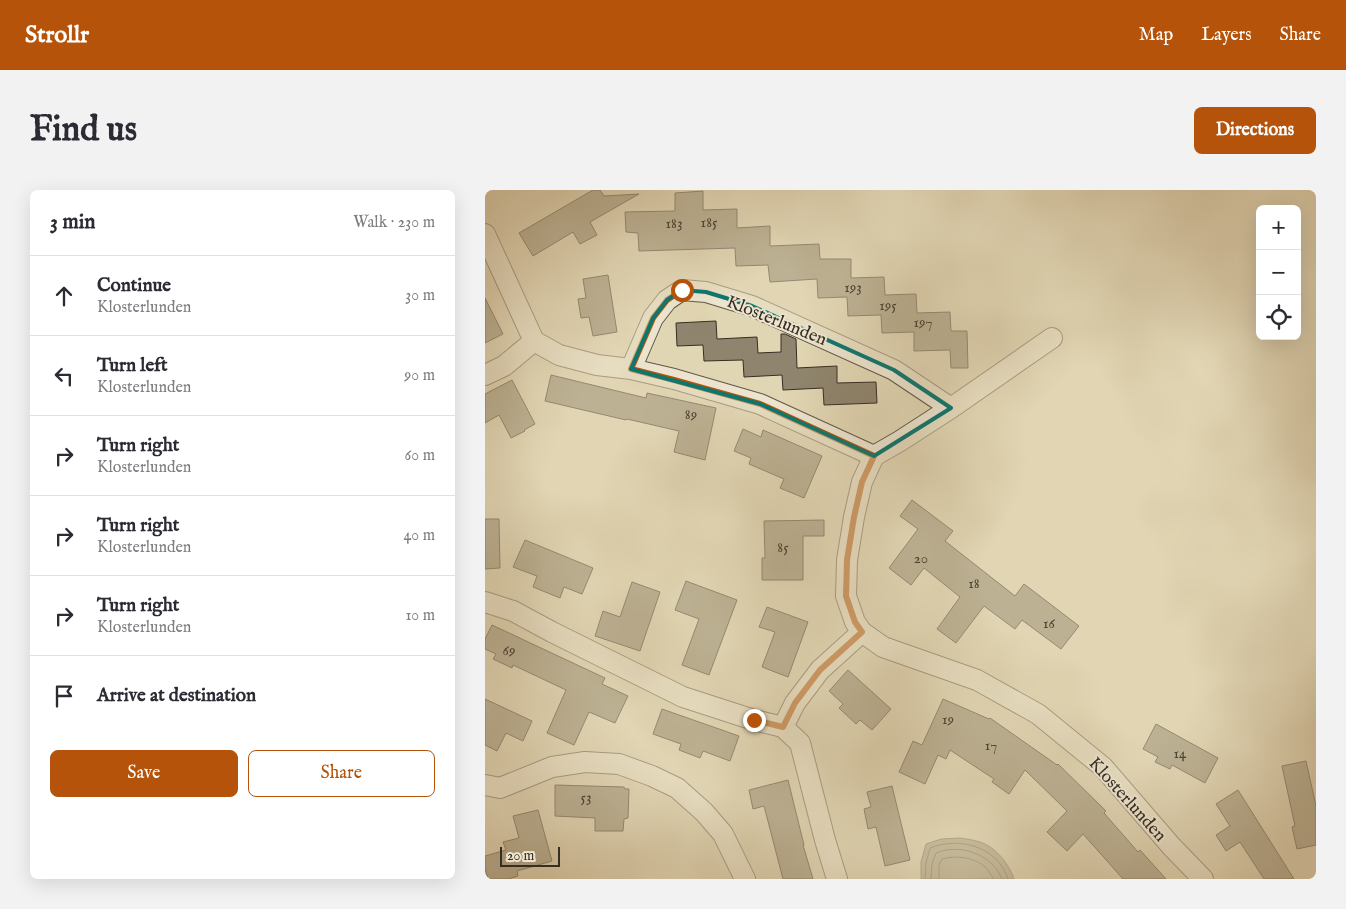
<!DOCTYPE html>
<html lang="en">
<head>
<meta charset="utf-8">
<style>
	body { margin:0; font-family:"IM FELL English",serif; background:#f2f2f3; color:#2b2b33 }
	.controls { position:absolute; right:15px; top:15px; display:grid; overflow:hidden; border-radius:8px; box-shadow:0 5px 20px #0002 }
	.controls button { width:45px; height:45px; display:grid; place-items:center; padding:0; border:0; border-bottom:1px solid #e1e1e2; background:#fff; color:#2b2b33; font:25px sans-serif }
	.scale { position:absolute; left:15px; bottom:12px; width:60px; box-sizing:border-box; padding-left:5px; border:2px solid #362e24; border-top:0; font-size:14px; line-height:18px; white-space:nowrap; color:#362e24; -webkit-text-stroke:4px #ece4ce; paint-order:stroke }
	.stop { position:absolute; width:15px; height:15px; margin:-11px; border:4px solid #b45309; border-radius:50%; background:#fff }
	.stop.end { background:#b45309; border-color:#fff; box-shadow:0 1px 5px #0008 }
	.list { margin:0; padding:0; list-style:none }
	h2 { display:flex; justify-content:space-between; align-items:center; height:65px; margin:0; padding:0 20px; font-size:21px }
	h2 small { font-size:16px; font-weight:400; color:#7c7c81 }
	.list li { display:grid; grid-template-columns:32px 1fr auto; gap:15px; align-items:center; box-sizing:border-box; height:80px; padding:0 20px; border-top:1px solid #e1e1e2 }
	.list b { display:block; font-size:19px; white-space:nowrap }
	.list p { margin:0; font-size:16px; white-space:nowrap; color:#7c7c81 }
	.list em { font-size:16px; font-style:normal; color:#7c7c81 }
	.actions { display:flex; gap:10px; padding:15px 20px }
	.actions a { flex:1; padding:11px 0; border:1px solid #b45309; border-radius:8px; text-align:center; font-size:18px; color:#b45309 }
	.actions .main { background:#b45309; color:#fff }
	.icon { flex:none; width:28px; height:28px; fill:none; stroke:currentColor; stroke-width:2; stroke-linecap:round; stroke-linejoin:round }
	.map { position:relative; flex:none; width:831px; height:689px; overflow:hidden; border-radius:8px }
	header { display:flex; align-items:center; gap:30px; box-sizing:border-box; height:70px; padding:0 25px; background:#b45309; color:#fff }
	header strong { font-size:24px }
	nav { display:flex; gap:28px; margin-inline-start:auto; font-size:18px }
	.intro { display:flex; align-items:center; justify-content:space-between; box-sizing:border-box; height:120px; padding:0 30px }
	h1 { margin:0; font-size:35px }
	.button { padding:12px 22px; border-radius:8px; background:#b45309; color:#fff; font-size:18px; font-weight:700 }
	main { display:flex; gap:30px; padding:0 30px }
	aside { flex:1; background:#fff; border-radius:8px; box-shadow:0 5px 20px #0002 }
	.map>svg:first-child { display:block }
	.water { fill:#a79d82; stroke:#7a715c }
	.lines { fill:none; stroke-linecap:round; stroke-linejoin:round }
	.shore { stroke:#6e6653; stroke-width:1 }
	.building { fill:#8f856e; stroke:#362e24 }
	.street-casing { stroke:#615848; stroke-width:22 }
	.street { stroke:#ece4ce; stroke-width:20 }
	.route { stroke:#b45309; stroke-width:6 }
	.marked { fill:none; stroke:#0f766e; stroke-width:4; stroke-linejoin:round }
	.labels { text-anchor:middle; stroke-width:4; stroke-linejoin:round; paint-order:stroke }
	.number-label { font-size:15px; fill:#4c4436 }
	.street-label { font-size:18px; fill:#362e24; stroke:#ece4ce }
</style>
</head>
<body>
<header>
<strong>Strollr</strong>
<nav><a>Map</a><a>Layers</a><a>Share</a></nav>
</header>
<div class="intro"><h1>Find us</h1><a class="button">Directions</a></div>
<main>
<aside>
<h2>3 min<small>Walk · 230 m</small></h2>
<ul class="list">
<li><svg class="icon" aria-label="ahead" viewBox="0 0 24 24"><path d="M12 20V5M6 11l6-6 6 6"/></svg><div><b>Continue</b><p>Klosterlunden</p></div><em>30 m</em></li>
<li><svg class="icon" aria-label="left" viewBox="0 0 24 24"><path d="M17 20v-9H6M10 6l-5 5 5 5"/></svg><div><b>Turn left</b><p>Klosterlunden</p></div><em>90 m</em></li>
<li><svg class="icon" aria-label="right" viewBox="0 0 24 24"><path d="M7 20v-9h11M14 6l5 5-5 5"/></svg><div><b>Turn right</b><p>Klosterlunden</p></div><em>60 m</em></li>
<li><svg class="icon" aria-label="right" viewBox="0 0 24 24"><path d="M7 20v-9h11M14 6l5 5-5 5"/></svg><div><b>Turn right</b><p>Klosterlunden</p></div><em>40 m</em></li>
<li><svg class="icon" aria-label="right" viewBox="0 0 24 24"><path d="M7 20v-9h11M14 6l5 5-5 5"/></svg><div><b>Turn right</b><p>Klosterlunden</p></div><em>10 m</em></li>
<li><svg class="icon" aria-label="arrive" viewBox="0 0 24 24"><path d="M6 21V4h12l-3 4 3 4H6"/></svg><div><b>Arrive at destination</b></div></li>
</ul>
<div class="actions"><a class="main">Save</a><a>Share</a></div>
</aside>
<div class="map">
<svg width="831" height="689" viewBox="0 0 831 689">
	<rect width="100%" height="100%" fill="#e1d6b3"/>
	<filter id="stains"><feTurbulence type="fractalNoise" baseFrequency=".004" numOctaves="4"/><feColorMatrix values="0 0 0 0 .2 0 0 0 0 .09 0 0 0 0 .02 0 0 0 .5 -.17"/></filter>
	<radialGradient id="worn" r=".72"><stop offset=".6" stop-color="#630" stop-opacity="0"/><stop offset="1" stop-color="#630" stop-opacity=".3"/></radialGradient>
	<path class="water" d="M475,648C482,649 489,650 495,652C511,657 524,674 529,689H436V672L441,654L456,649Z"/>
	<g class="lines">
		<path class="shore" d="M440,689L441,673L445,658C475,646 513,657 523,689
			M446,689L447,674L451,663C475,653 507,664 517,689
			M454,689V675L457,669C470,665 488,667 499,676C503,679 506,685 509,689"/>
	</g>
	<path class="building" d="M108,0H115L119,6L154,4L105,32L112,45L95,54L88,42L48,66L34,43Z
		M218,1V20L252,19V38L285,36V56L334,54L335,69H366V88L399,87L400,105L431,104L432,123L465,122L466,141H482L483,178H466L465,160L429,161V142L397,143L396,125L363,126L362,107L333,108L332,89L285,92L283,75L251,76L250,58L154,61L153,43L141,42L140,22L190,21V3Z
		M123,85L132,142L108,146L104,127L96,128L93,109L101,108L98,89Z
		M0,108L18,144L0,153Z
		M231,131L232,149L272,147L273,163L296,162V144H300L311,149L312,178L352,176V193L391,192L392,213L339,215L338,198L298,200L297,185L259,187L258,170L219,171L218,155L192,156L191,133Z
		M66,185L161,208L162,203L231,218L220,270L189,262L194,241L142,229L141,230L60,211Z
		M27,190L50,234L39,240L40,241L26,248L14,225L0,233V204Z
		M258,239L276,247L278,240L337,266L319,308L295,298L299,289L264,274L266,268L249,261Z
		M427,310L468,341L460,351L530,406L539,394L594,436L576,459L537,430L530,439L499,416L471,453L452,439L475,407L439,378L426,395L404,378L433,339L415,326Z
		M0,329H14L15,378L0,379Z
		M339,330V346H318V390H277V368H280L279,331Z
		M40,350L108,378L97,404L79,397L75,408L48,397L52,386L28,377Z
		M201,391L252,410L224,485L197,475L214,429L190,420Z
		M147,392L175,402L155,461L110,446L118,421L135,427Z
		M282,417L323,432L303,487L277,477L290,442L274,437Z
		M7,435L120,488L117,494L143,506L130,533L104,522L89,555L62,543L81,500L28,475L27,478L8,469L11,464L0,459V449Z
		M363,480L406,519L387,540L375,530L371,534L354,518L358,514L344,501Z
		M0,509L47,531L38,551L21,543L12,561L0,555Z
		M458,509L504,529L505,528L572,575L573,574L621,621L619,623L653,662L655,660L681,689H638L598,644L582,661L562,642L582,621L540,580L524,604L507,592L509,589L465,560L461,569L453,565L440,594L414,582L428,551L437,555Z
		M177,519L254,546L245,571L218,561L215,568L194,560L196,554L168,544Z
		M671,534L733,568L720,593L687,575L685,579L670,572L673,567L658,559Z
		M821,571L831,616V655L812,659L807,637L810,636L797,576Z
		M303,590L319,655H318L328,689H298L279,616L268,619L264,600Z
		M70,595L139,597L140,599H144L143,628L139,629L138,641H110V628L70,626Z
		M407,596L425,670L400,676L391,637L383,639L379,619L386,617L382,602Z
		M753,600L787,654L809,689H779L755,652L741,661L731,645L745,636L731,614Z
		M53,620L67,671L32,681L33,686L23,689H3L0,679V666L21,660L18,652L34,648L28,626Z"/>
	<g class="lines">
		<defs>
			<path id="street" d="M0,44L49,151L74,165L112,175L146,179L189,189L275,214L389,266
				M567,148L466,218L415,251L389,266L377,292L369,327L362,370L361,406L370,432L377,442L398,457L492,490L553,524L618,577L687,657L718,689
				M146,179L168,128L182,110L197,100L221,102L267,116L409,180L466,218
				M0,185L19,176L49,151
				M0,412L28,421L67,442L198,507L269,530L298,537L315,553L340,650L352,689
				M298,537L310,513L335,480L377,442
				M0,595L15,598L67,577L100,572L134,574L167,586L192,598L219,622L238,644L260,689"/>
		</defs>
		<use href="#street" class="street-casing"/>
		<use href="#street" class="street"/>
	</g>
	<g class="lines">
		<path class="route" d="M197,100L182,110L168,128L146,179L189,190L275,214L389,266L377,292L369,327L362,370L361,406L370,432L377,442L335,480L310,513L298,537L269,530"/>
	</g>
	<path d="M0 0H831V689H0ZM197,100L221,102L267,116L409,180L466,218L389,266L275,214L146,179L168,128L182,110Z" fill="#e1d6b3" fill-opacity=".55" fill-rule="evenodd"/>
	<path class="marked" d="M197,100L221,102L267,116L409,180L466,218L389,266L275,214L146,179L168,128L182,110Z"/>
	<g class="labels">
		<g class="number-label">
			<text x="224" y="37">185</text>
			<text x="189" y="38">183</text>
			<text x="368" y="102">193</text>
			<text x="403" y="120">195</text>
			<text x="438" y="137">197</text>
			<text x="206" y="229">89</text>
			<text x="298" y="362">85</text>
			<text x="436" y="373">20</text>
			<text x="489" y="398">18</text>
			<text x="564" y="438">16</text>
			<text x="24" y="465">69</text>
			<text x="463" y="534">19</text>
			<text x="506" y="560">17</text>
			<text x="695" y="568">14</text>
			<text x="101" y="612">53</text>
		</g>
		<g class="street-label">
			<text transform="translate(292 130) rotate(22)" y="6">Klosterlunden</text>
			<text transform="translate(643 609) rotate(48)" y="6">Klosterlunden</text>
		</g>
	</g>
	<rect width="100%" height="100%" filter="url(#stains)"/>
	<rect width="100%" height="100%" fill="url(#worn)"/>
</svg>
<div class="controls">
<button>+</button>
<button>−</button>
<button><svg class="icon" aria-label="locate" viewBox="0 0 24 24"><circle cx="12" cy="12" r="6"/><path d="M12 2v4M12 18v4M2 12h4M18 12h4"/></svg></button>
</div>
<div class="scale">20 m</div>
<div class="stop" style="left:197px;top:100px"></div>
<div class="stop end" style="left:269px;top:530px"></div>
</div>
</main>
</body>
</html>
